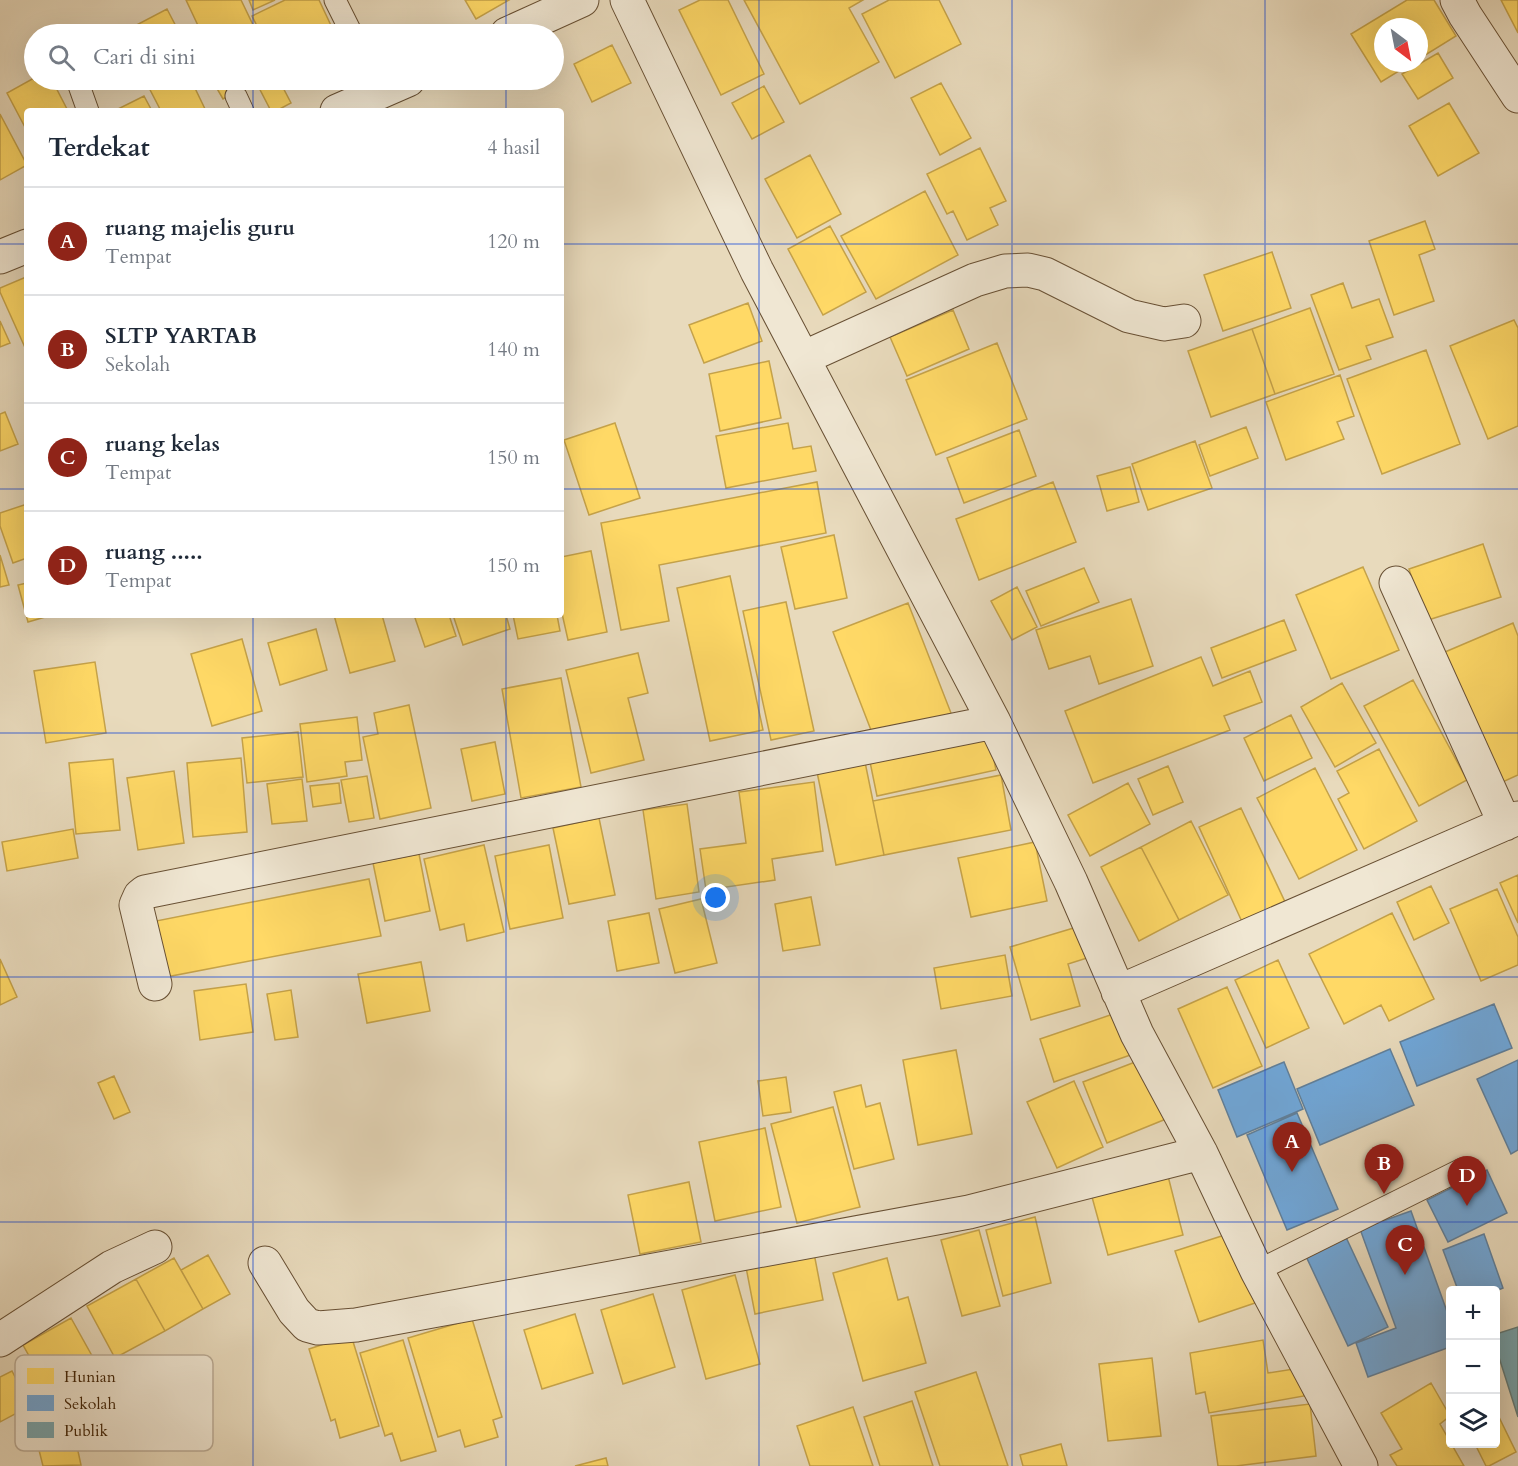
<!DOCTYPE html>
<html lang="id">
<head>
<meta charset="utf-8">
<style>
	body { margin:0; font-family:Cardo,serif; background:#f2f2f3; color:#1f2937 }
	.controls { position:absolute; right:18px; bottom:18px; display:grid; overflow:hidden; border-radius:6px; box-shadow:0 6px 24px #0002 }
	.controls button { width:54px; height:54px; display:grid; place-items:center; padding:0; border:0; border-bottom:2px solid #e0e1e3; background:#fff; color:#1f2937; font:30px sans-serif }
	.compass { position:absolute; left:1374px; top:18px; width:54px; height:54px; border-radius:50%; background:#fff; box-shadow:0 6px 24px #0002; rotate:148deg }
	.you { position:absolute; left:716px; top:898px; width:21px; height:21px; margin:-15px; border:4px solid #fff; border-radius:50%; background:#1a73e8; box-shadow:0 0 0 9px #1a73e833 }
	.badge { display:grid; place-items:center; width:39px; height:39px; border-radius:50%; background:#8f2418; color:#fff; font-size:20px; font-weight:700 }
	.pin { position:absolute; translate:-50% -50px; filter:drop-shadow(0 2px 3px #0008) }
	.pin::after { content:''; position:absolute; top:32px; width:21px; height:18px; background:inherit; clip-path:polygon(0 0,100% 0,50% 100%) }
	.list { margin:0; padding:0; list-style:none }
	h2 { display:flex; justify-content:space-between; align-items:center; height:78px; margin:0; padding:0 24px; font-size:26px }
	h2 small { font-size:20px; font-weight:400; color:#747a83 }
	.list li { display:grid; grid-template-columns:39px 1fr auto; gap:18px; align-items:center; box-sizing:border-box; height:108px; padding:0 24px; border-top:2px solid #e0e1e3 }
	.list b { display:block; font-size:22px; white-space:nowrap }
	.list p { margin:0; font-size:20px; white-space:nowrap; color:#747a83 }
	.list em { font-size:20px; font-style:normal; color:#747a83 }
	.icon { flex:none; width:33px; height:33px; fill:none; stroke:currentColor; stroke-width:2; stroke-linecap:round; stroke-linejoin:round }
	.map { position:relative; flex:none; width:1518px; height:1466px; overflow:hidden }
	.search { position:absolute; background:#fff; box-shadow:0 6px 24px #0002; left:24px; top:24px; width:540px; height:66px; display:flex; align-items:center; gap:15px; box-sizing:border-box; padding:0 21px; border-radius:33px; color:#747a83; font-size:22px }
	.panel { position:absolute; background:#fff; box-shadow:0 6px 24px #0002; left:24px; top:108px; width:540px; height:510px; border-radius:6px }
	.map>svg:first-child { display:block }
	.homes { fill:#ffd966; stroke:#c5a249; stroke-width:1.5 }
	.schools { fill:#6fa8dc; stroke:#60809c; stroke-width:1.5 }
	.public { fill:#76a5af; stroke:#657e7c; stroke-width:1.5 }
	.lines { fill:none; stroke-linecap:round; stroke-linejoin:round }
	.service-casing { stroke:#685034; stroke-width:23 }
	.minor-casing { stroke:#685034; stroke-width:35 }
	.service { stroke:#f0e7d3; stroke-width:21 }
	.minor { stroke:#f0e7d3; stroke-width:33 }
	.grid { fill:none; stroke:#1d4ed8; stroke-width:1.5; stroke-opacity:0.55 }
	.key { fill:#f0e7d3; stroke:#bbac96; stroke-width:1.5 }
	.key-label { font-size:16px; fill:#3e2206 }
</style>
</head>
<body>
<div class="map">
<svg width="1518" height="1466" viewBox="0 0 1518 1466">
	<rect width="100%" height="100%" fill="#e8dabc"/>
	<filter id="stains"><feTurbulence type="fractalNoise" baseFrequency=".00333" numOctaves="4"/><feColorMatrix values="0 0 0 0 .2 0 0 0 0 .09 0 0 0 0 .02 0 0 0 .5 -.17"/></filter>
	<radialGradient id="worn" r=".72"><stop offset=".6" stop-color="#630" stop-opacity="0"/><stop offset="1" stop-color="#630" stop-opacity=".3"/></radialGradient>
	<path class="homes" d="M186,0H241L255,29L243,34H202Z
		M249,0H275L253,10Z
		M285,0H319L335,34H261L252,16Z
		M465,0H509L476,19Z
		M700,0H728L764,74L721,95L679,10Z
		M744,0H863L849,8L879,62L800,104Z
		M889,0H939L961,44L895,78L862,14Z
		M1407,0H1434L1456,36L1419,59V27H1383V63H1412L1381,82L1351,34Z
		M1501,0H1518V33Z
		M167,9L180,34H127L125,31Z
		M612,45L631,83L592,102L574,64Z
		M1438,53L1453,78L1418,99L1402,74Z
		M34,78V80H52L68,111H27V131L7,93Z
		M145,80H191L206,111H161Z
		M212,80H242L246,86L223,99Z
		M255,80H279L291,103L276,111H271Z
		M941,83L971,138L940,155L911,98Z
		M764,86L784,122L752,139L732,103Z
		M144,96L152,111H116V110Z
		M1449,103L1479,153L1438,176L1409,126Z
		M0,114L27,165L0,180Z
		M980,148L1006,201L990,208L998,225L967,240L953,211L947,214L927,174Z
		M810,155L841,214L797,238L765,179Z
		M925,191L958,255L876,299L841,236Z
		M1425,221L1435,249L1419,255L1434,301L1394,315L1369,241Z
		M830,226L866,292L823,315L788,249Z
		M1272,252L1291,308L1223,331L1204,275Z
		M26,277L27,280V352L0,292V288Z
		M1343,283L1352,308L1379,299L1393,337L1366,346L1371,359L1339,370L1311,295Z
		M748,303L762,341L704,363L689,325Z
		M1310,308L1334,374L1275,394L1252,329Z
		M953,310L969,349L907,376L890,337Z
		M1514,320L1518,328V426L1488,439L1450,346Z
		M0,321L10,343L0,347Z
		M1252,329L1275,394L1211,417L1188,351Z
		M997,343L1027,419L936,455L906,380Z
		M1426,350L1460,444L1382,474L1347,379Z
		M769,361L781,418L720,431L709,374Z
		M1340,375L1354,416L1337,422L1344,439L1286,460L1266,402Z
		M5,412L18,444L0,451V414Z
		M615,423L640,498L589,515L564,440Z
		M788,423L793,449L811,446L816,471L726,488L716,436Z
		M1246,427L1258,458L1210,476L1199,445Z
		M1019,430L1036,476L964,503L947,458Z
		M1195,441L1212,488L1148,510L1132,464Z
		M1130,467L1139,502L1107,511L1097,476Z
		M817,482L826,533L659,565L669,621L621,630L601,523Z
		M1053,482L1076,542L979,580L956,519Z
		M27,504V558L13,563L0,526V513Z
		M834,535L847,598L795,609L781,547Z
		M1483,544L1501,597L1425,621L1409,569Z
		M591,551L607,632L568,640L561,609V557Z
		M0,555L9,585L0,587Z
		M1363,567L1399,650L1331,679L1296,595Z
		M1084,568L1099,602L1041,626L1026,591Z
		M730,576L763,730L710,741L677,588Z
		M27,583V615H52L28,622L18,585Z
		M1017,587L1037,627L1012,640L991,601Z
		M1131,599L1153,666L1099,684L1090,656L1049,669L1036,630Z
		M786,602L814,731L771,740L743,611Z
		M908,603L951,713L876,743L833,632Z
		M334,615H382L395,661L350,673Z
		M414,615H449L456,636L425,647Z
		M453,615H506L510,629L463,645Z
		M513,615H557L560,631L518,639Z
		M1284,620L1296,650L1222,678L1211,648Z
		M1513,623L1518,636V775L1496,785L1438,655Z
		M316,629L327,670L280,685L268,643Z
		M242,639L262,711L212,726L191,654Z
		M638,653L648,693L628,698L644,760L591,773L566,670Z
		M1201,657L1213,686L1250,671L1262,702L1224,716L1230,730L1093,783L1065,711Z
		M95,662L106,733L46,743L34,671Z
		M561,678L581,787L521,798L502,689Z
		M1413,680L1467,780L1419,806L1364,706Z
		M1342,683L1376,743L1335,767L1301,707Z
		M409,705L431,808L380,819L363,737L378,734L374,713Z
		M1291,715L1312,758L1264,781L1244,738Z
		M357,717L362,760L345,762L347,776L307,782L300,724Z
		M988,731L996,770L877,796L869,757Z
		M298,732L303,777L247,783L242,738Z
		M495,742L505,794L472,801L461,749Z
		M1379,749L1417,821L1364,849L1338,799L1349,793L1337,771Z
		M241,758L247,832L193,837L187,763Z
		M113,759L120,830L76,834L69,763Z
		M865,762L884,855L836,865L817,772Z
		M1168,766L1183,802L1153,815L1138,779Z
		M1315,768L1357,850L1299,879L1257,798Z
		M174,771L184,843L138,850L127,778Z
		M1001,775L1011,830L884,855L873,801Z
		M367,776L374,818L349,822L341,780Z
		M302,779L307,821L272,824L267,784Z
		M814,782L823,851L772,859L775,880L706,890L700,849L746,843L739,792Z
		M339,783L341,803L313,807L310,786Z
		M1128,783L1150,824L1090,856L1068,815Z
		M687,804L699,892L656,899L643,810Z
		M1241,808L1286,904L1243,924L1199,827Z
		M599,818L615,895L569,904L553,828Z
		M1191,821L1228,895L1179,920L1141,847Z
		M73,829L78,858L7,871L2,842Z
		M1035,842L1047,901L971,917L958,858Z
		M484,845L504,932L467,941L464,924L440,930L424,859Z
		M549,845L563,918L510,929L495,856Z
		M1141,847L1179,920L1139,941L1101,867Z
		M419,854L430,911L385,921L373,863Z
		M1518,875V923L1500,883Z
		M369,879L381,936L166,977L156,921Z
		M1431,886L1449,923L1414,940L1397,902Z
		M1497,889L1518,937V965L1481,981L1450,909Z
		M811,897L820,945L783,951L775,904Z
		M701,899L717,963L675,973L659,909Z
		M649,913L659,963L617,971L608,921Z
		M1392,913L1434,999L1389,1021L1381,1005L1344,1024L1309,954Z
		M1077,927L1087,958L1068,964L1080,1006L1031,1020L1010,947Z
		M1005,955L1012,996L941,1009L934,968Z
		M0,959L17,997L0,1005Z
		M1278,960L1309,1028L1266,1048L1235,980Z
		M421,962L430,1011L367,1023L358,974Z
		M246,984L253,1032L200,1040L194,991Z
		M1227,987L1262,1066L1213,1088L1178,1009Z
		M291,990L298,1037L275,1040L267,994Z
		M1122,1011L1136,1053L1054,1082L1040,1039Z
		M956,1050L972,1134L918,1145L903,1060Z
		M1143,1059L1166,1119L1107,1143L1083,1082Z
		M114,1076L130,1112L114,1119L98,1083Z
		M786,1077L791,1112L763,1116L758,1081Z
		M1074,1081L1103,1147L1057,1168L1027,1102Z
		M861,1085L866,1107L880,1103L894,1159L854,1169L834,1092Z
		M833,1107L860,1207L797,1223L771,1124Z
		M765,1128L781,1207L715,1221L699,1142Z
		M1168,1176L1183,1235L1108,1255L1092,1197Z
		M689,1182L701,1242L640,1254L628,1195Z
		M1035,1217L1051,1283L1003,1296L986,1230Z
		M979,1230L1000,1306L962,1316L941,1240Z
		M1231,1233L1255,1303L1199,1322L1175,1251Z
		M813,1248L823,1300L755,1314L745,1262Z
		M208,1255L230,1294L203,1309L181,1270Z
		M174,1258L203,1309L165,1331L136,1279Z
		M887,1258L898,1300L908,1297L926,1363L863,1381L833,1273Z
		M735,1275L760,1364L706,1379L682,1290Z
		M136,1279L165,1331L115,1358L87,1306Z
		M653,1294L675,1367L623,1384L601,1310Z
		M575,1314L593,1373L542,1389L524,1330Z
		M71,1318L101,1372L53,1399L23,1345Z
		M472,1319L502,1417L493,1420L498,1437L465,1447L460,1430L438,1437L408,1338Z
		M351,1335L379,1426L340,1438L335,1419L331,1421L309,1349Z
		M403,1340L436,1451L401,1461L392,1433L385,1436L360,1353Z
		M1263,1340L1268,1373L1300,1368L1304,1396L1209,1413L1205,1392L1196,1394L1190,1353Z
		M1152,1358L1161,1436L1108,1441L1099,1364Z
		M12,1371L30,1406L0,1422V1377Z
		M976,1372L1008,1466H940L915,1392Z
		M1431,1383L1450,1416L1440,1424L1464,1466H1397L1390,1455L1402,1449L1381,1413Z
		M912,1401L933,1466H880L864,1417Z
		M1310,1404L1316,1456L1236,1466H1218L1211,1416Z
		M853,1407L873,1466H810L797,1426Z
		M1496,1411L1516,1452L1489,1466H1486L1475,1444H1496Z
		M70,1414L81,1465L43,1466L32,1422Z
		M1061,1444L1067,1466H1023L1020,1455Z
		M606,1458L608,1466H575Z"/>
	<path class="schools" d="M1494,1004L1512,1048L1417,1086L1400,1042Z
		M1390,1049L1414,1105L1320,1145L1297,1089Z
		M1518,1060V1150L1511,1154L1477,1079Z
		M1284,1062L1303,1109L1237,1137L1218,1090Z
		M1297,1113L1338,1209L1287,1230L1247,1135Z
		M1487,1170L1507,1213L1448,1242L1427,1200Z
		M1411,1211L1450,1320V1347L1368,1377L1356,1343L1396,1328L1360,1229Z
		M1344,1233L1388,1327L1348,1346L1304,1252Z
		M1484,1234L1503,1288L1496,1291L1458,1290L1443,1250Z"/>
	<path class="public" d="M1518,1327V1417L1496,1348V1334Z"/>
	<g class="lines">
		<defs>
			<path id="service" d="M335,0L352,34
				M77,80L88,111
				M236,96L243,111
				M1257,1271L1462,1169"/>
			<path id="minor" d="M627,0L757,271L994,722L1071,882L1137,1034L1201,1153L1257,1271L1361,1466
				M1457,0L1465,15L1518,96
				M507,34L582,0
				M337,111L408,80
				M0,257L27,246
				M803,358L975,280L1005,271L1028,270L1045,274L1129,316L1164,324L1184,321
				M1396,583L1505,824
				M155,984L136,905L140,896L145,892L994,722
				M1118,992L1518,818
				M265,1263L294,1311L307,1325L318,1328L356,1325L969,1212L1201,1153
				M0,1340L112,1267L155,1247"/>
		</defs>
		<use href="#service" class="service-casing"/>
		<use href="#minor" class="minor-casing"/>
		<use href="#service" class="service"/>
		<use href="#minor" class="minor"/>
	</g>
	<path class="grid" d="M253,0V34M506,0V34M759,0V1466M1012,0V1466M1265,0V1466M253,80V111M506,80V111M0,244H27M561,244H1518M0,489H27M561,489H1518M253,615V1466M506,615V1466M0,733H1518M0,977H1518M0,1222H1518"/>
	<rect x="15" y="1355" width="198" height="96" rx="9" class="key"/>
	<rect x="27" y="1368" width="27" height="16" fill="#ffd966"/>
	<rect x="27" y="1395" width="27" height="16" fill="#6fa8dc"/>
	<rect x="27" y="1422" width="27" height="16" fill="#76a5af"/>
	<g class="key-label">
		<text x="64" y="1382">Hunian</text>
		<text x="64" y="1409">Sekolah</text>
		<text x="64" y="1436">Publik</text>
	</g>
	<rect width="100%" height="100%" filter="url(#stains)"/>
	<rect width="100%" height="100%" fill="url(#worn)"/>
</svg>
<div class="controls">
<button>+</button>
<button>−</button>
<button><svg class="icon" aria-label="layers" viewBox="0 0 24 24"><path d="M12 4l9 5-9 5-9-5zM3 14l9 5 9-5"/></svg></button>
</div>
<svg class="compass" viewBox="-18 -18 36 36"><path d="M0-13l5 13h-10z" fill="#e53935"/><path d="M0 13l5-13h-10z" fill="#747a83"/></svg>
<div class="you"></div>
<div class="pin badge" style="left:1292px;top:1172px">A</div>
<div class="pin badge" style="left:1384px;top:1194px">B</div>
<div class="pin badge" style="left:1405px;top:1275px">C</div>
<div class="pin badge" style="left:1467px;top:1206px">D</div>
<div class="search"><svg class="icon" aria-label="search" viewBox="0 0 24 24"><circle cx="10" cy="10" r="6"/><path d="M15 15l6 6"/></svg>Cari di sini</div>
<section class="panel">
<h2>Terdekat<small>4 hasil</small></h2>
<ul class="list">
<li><span class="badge">A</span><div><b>ruang majelis guru</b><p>Tempat</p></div><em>120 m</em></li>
<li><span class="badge">B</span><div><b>SLTP YARTAB</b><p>Sekolah</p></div><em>140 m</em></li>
<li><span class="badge">C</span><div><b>ruang kelas</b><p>Tempat</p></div><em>150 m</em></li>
<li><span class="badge">D</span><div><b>ruang .....</b><p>Tempat</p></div><em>150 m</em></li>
</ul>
</section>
</div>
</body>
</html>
